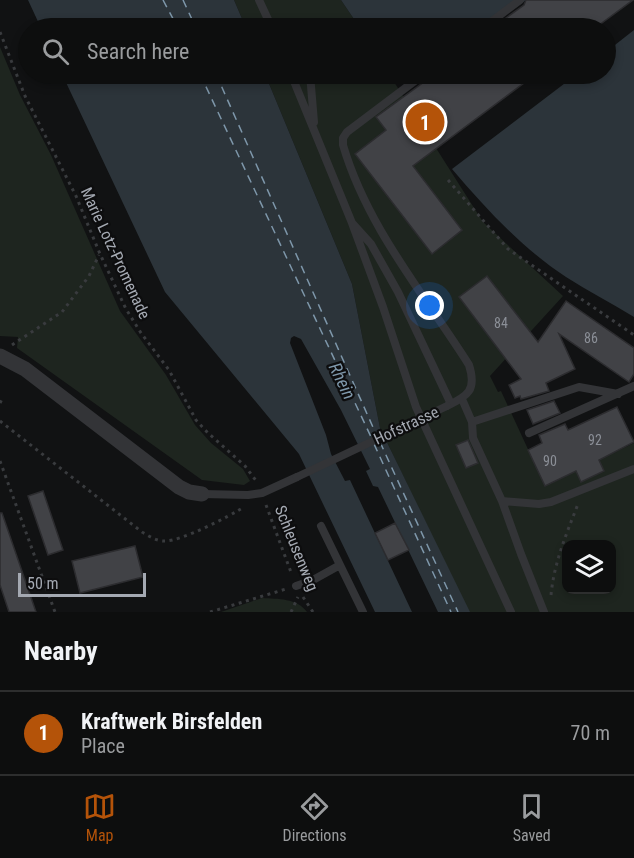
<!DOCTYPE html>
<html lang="en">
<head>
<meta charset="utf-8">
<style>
	body { margin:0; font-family:"Roboto Condensed",sans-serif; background:#1b1c1c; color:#f1f3f6 }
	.controls { position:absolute; right:18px; bottom:18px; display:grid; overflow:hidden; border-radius:12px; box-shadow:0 3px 9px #0003 }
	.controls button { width:54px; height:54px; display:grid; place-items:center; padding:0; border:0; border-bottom:2px solid #2d2e2e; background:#0d0e0e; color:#f1f3f6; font:30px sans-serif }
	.scale { position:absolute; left:18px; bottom:15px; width:128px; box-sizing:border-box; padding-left:6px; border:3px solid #a4a9b2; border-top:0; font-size:16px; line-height:21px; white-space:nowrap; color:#a4a9b2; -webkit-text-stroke:4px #0d0d0e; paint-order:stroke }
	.you { position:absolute; left:430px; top:306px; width:21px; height:21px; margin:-15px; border:4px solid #fff; border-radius:50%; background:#1a73e8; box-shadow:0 0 0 9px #1a73e833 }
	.badge { display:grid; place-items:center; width:39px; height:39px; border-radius:50%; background:#b45309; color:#fff; font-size:20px; font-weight:700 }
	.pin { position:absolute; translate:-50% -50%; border:3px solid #fff; box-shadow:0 2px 6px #0006 }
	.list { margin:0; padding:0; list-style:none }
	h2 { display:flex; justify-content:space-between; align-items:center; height:78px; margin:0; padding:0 24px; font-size:26px }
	h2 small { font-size:20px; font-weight:400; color:#9a9c9e }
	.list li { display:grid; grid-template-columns:39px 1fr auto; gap:18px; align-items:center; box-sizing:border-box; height:84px; padding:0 24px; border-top:2px solid #2d2e2e }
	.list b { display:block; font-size:22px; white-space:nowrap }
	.list p { margin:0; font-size:20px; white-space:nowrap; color:#9a9c9e }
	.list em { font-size:20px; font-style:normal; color:#9a9c9e }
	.icon { flex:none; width:33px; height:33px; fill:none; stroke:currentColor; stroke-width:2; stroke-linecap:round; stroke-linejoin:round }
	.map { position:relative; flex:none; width:634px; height:612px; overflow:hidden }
	.search { position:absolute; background:#0d0e0e; box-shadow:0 3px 9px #0003; left:18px; right:18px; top:18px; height:66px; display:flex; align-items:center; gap:15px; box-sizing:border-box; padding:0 21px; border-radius:33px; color:#9a9c9e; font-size:22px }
	.sheet { height:162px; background:#0d0e0e }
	nav { display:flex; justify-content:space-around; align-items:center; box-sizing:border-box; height:84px; border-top:2px solid #2d2e2e; background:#0d0e0e; font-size:16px; color:#9a9c9e }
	nav a { display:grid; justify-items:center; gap:3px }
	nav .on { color:#b45309 }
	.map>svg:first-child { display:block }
	.green { fill:#1e251f; fill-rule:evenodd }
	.water { fill:#2c343a }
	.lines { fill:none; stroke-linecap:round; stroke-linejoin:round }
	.ferry { stroke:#7e97aa; stroke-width:1.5; stroke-dasharray:8 6; stroke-linecap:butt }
	.building { fill:#414246; stroke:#2c2c2f; stroke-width:1.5 }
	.path { stroke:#393b3e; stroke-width:3; stroke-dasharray:3 4.5; stroke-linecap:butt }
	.lane { stroke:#333437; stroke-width:8 }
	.street { stroke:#333437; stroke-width:15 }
	.lane-bridge { stroke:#333437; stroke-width:8 }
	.labels { text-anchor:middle; stroke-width:4.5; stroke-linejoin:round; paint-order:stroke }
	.number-label { font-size:14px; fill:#8b8f97 }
	.street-label { font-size:16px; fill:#a4a9b2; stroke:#0d0d0e }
	.water-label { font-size:18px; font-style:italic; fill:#7e97aa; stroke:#0d0d0e }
</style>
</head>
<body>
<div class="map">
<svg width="634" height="612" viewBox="0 0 634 612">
	<rect width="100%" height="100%" fill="#111213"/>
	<path class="green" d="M234,0H341L360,28H246Z
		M0,47L20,95L51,155L120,311L166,375L195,425L211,443L243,469L250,481L244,485L202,480L17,348L18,337L0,336Z
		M265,74H389L483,222L563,296L490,376L498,392L501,391L545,486L634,443V612H469L380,428L352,284ZM566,544H612V590H566Z
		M262,598C278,599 297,598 307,612H221Z"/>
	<path class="water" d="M28,0H234L246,28H41Z
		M341,0H526L488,28H360Z
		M634,30V317C611,303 588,291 566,277C522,248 486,209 452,169L577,74H606V52Z
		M62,74H265L352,284L380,428L470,612H438L378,487L373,486L366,471L370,469L341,410L301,339L294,336L291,338L290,343L326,435L331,454L345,481L350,480L412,612H375L299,454L165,292Z"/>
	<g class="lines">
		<path class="ferry" d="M163,0L178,28
			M183,0L196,28
			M200,74L372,439
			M216,74L376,434
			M380,442L458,612
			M374,444L451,612"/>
	</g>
	<path class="building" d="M526,0H633L595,28H492L524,5Z
		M430,74H536L413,166L462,230L432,254L355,154L386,130L376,117L428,79Z
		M487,276L538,342L566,301L634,348V374L629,382L559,334L575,369L546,383L549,391L521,399L520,396L515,398L509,385L521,379L459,297Z
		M554,401L560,413L533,424L527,410Z
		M617,407L634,442L599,460L604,471L581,482L576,471L545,486L528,450L542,443L539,435L565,424L568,430Z
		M468,440L478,463L466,468L456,445Z
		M43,491L63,550L48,555L28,496Z
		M0,513H2L36,612H9L0,585Z
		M395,523L409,550L388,560L375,533Z
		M135,546L143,577L80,593L72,561Z"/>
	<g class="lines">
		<path class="path" d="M0,32L25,96L76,196L100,254L126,309L141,333L169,370L196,420L208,433L245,466L257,482
			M448,180L508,249L634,335
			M12,345L62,312L89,276L99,255
			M0,403L2,399
			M0,421L142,532C149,536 156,541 164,541C180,542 230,516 244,507
			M0,461L55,612
			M266,505L292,575
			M551,595C554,563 566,535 578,504
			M303,597L313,612
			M210,612L286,589
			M291,612L298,597"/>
		<path class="lane" d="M259,0L272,28
			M483,28L520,0
			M291,74L352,223L371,244L398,292L451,404
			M310,74L314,122
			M424,74L347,132L343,138V145C367,227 424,294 469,365C477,390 468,396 447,406
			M352,223L383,307L416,407L511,612
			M462,399L472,422L473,438L502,501L539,504L551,502L634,469
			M472,422L579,387L618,394
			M529,433L634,386
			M202,494L248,495L262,493L297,477
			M502,501L521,554L544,612
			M321,526L340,565
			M296,586L313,580L340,565L363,612"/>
		<path class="street" d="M0,356L25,369L179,487L189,492L202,494"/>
		<path class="lane-bridge" d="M297,477L447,406"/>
	</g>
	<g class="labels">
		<g class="number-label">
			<text x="501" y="328">84</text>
			<text x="591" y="343">86</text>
			<text x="595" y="445">92</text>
			<text x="550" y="466">90</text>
		</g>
		<g class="street-label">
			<text transform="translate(116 253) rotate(65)" y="6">Marie Lotz-Promenade</text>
			<text transform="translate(406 425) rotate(-25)" y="6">Hofstrasse</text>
			<text transform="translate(297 548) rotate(68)" y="6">Schleusenweg</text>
		</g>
		<g class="water-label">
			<text transform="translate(342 381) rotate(64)" y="6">Rhein</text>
		</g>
	</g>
</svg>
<div class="controls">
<button><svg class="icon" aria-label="layers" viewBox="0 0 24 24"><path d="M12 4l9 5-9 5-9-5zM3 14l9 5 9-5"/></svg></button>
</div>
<div class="scale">50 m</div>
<div class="you"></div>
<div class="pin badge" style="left:425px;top:122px">1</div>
<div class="search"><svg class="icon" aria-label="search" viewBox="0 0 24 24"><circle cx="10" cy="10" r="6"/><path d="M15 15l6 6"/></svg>Search here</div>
</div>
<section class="sheet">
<h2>Nearby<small></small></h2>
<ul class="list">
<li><span class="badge">1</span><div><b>Kraftwerk Birsfelden</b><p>Place</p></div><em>70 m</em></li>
</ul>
</section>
<nav>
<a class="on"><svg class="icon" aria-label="map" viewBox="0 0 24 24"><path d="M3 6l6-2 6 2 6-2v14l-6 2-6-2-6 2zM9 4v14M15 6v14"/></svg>Map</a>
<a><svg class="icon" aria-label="directions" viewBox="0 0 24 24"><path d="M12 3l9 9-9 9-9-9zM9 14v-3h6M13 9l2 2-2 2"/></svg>Directions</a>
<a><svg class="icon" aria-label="saved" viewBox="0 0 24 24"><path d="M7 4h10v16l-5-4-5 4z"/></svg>Saved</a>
</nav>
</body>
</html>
